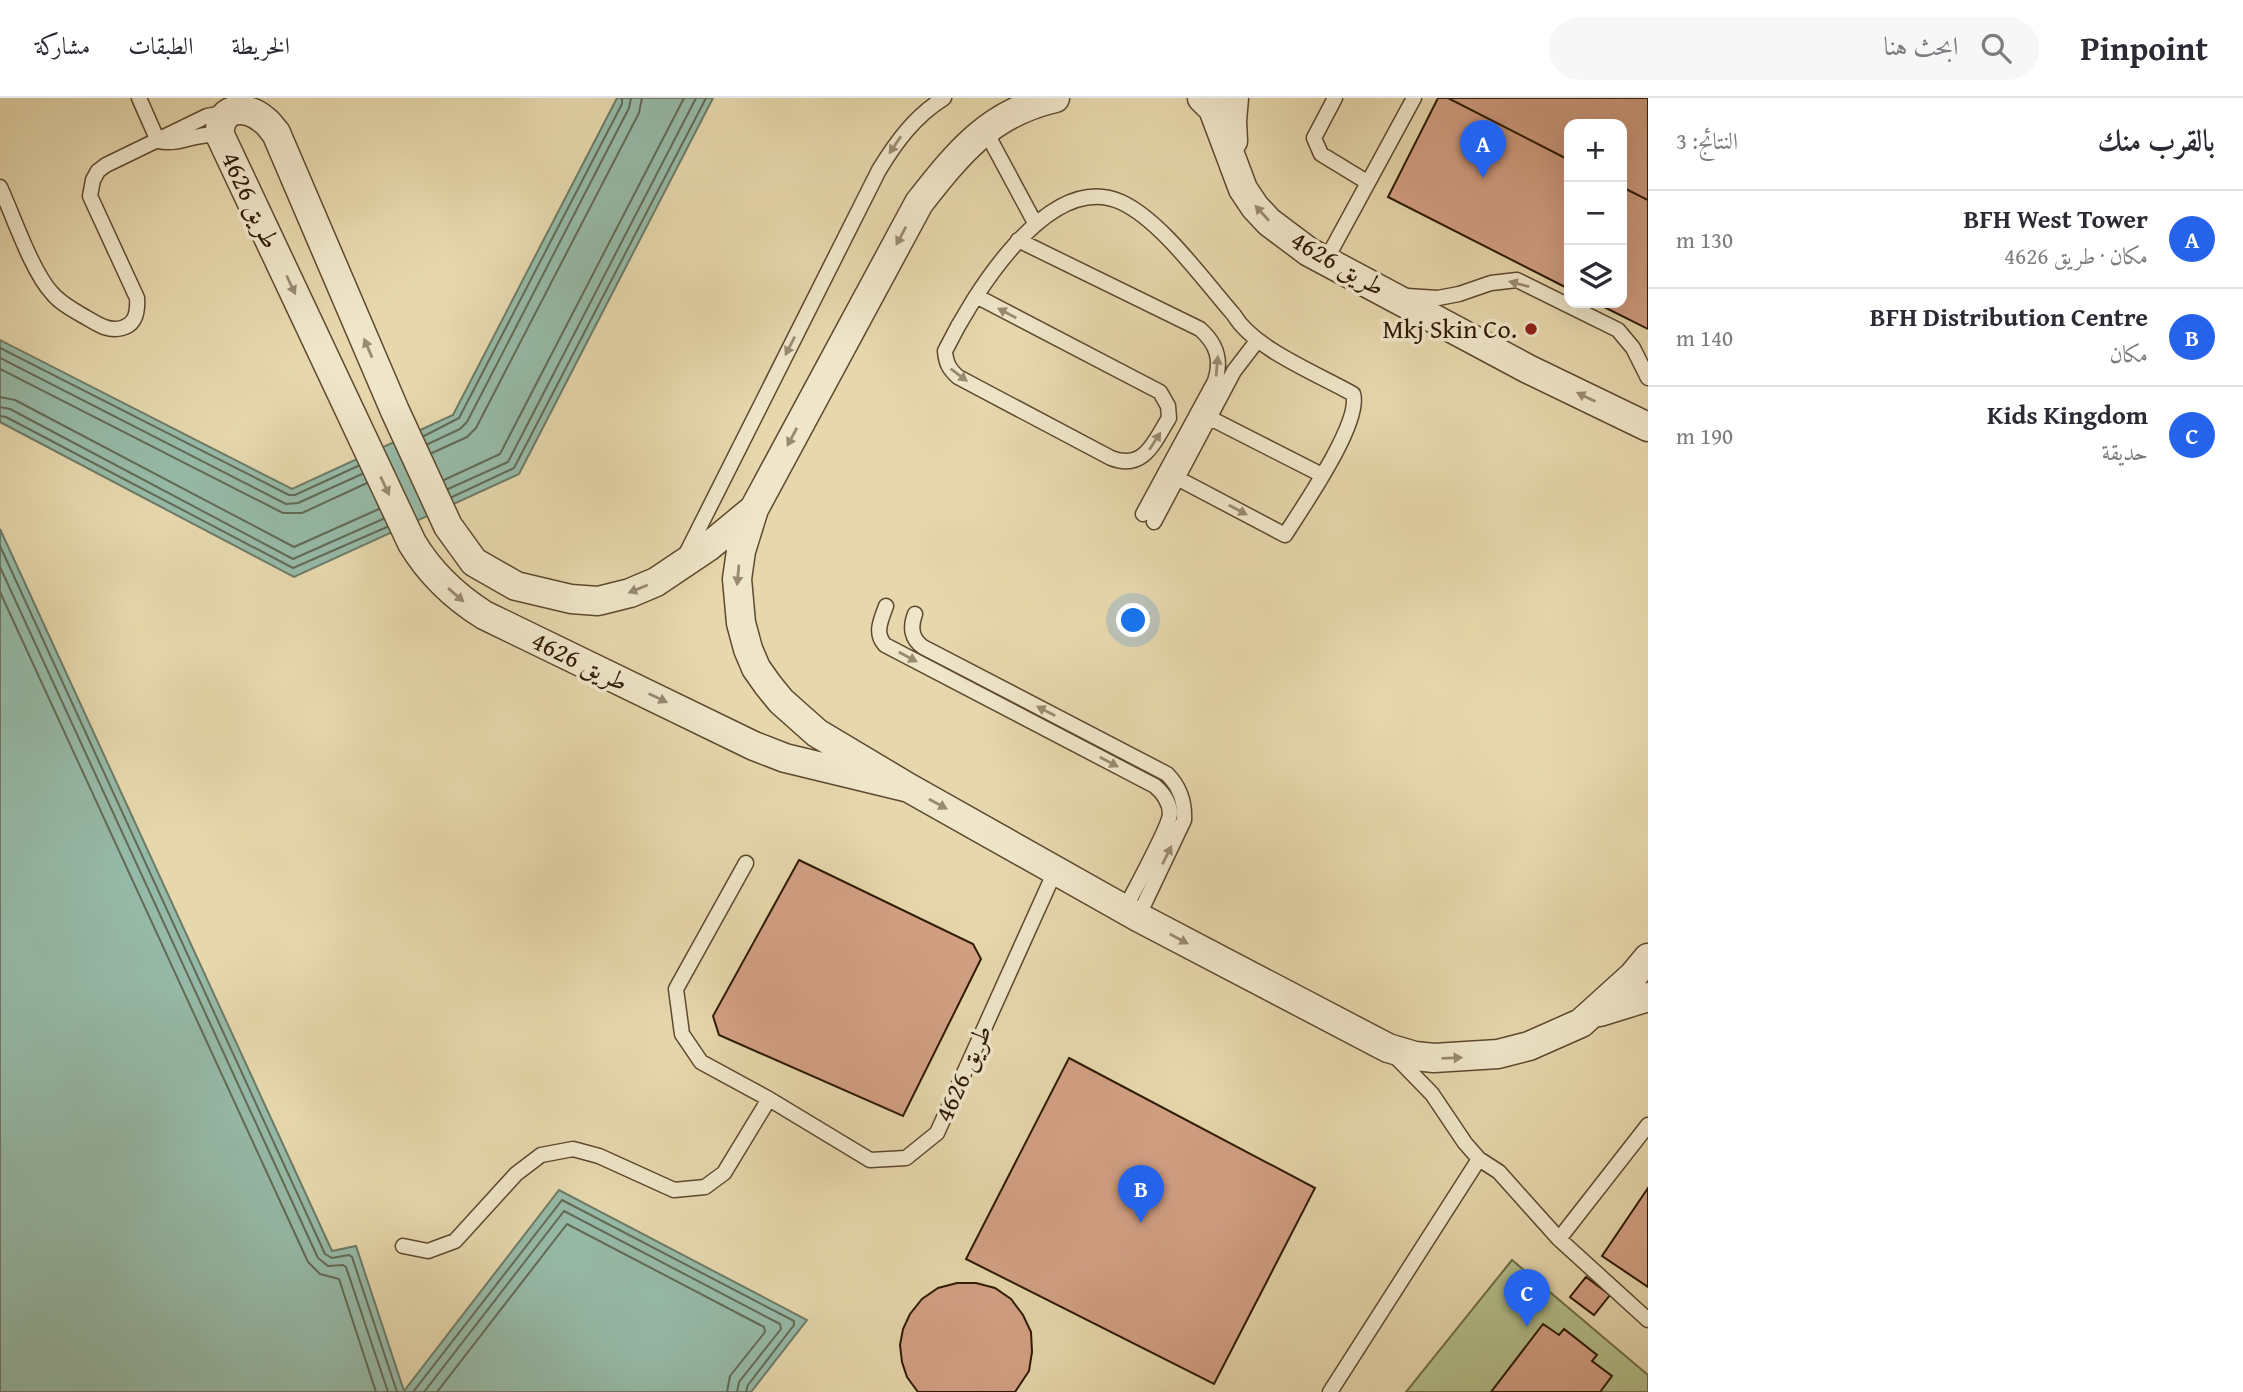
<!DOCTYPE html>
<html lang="ar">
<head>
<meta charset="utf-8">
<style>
	body { margin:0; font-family:"Gentium Book Plus",Amiri,serif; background:#f7f7f7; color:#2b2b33; direction:rtl }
	.controls { position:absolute; right:21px; top:21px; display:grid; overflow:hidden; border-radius:14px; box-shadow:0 7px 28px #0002 }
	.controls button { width:63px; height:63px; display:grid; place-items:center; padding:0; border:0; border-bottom:2px solid #e1e1e2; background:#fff; color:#2b2b33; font:35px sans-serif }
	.you { position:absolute; left:1134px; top:523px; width:24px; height:24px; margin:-18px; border:5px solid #fff; border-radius:50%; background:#1a73e8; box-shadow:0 0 0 10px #1a73e833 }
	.badge { display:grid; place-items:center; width:46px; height:46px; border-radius:50%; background:#2563eb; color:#fff; font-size:23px; font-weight:700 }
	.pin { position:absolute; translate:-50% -58px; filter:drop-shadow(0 2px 4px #0008) }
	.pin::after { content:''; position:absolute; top:37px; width:24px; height:21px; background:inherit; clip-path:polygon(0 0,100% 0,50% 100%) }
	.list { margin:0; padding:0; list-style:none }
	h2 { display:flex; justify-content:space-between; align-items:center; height:91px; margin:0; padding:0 28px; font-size:30px }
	h2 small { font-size:23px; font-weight:400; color:#7c7c81 }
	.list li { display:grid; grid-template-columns:46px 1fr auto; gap:21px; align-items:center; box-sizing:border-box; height:98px; padding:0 28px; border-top:2px solid #e1e1e2 }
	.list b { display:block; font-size:26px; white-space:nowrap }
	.list p { margin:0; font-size:23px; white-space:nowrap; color:#7c7c81 }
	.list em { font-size:23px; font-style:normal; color:#7c7c81 }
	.icon { flex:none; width:38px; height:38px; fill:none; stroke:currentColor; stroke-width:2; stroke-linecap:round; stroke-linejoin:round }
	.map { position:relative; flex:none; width:1648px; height:1294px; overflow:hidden; direction:ltr }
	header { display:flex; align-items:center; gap:42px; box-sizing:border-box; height:98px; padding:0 35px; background:#fff; border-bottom:2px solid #e1e1e2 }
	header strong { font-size:33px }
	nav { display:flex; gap:38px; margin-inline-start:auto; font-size:24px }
	.search { width:490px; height:63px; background:#f7f7f7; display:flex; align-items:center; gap:18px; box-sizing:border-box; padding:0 24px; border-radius:38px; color:#7c7c81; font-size:26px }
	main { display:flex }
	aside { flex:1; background:#fff }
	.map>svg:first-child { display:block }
	.green { fill:#b3be8a; stroke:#716c47; stroke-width:2 }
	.water { fill:#96baa8; stroke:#6d7a66; stroke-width:2 }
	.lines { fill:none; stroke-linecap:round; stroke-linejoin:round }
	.shore { stroke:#626a56; stroke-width:2 }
	.building { fill:#d3a084; stroke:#2f1a04; stroke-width:2 }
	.lane-casing { stroke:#5d492e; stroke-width:17 }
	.street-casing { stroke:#5d492e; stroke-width:31 }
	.lane { stroke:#efe5c9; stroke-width:14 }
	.street { stroke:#efe5c9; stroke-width:28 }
	.oneway { fill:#998a70 }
	.poi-dot { fill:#8f2418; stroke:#efe5c9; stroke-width:2.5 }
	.labels { text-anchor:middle; stroke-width:7; stroke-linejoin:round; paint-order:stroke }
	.street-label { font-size:26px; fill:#2f1a04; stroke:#efe5c9 }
	.poi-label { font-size:26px; fill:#2f1a04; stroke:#efe5c9; text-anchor:end }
</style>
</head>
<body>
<header>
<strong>Pinpoint</strong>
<div class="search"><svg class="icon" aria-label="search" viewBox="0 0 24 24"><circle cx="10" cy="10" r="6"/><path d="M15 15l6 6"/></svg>ابحث هنا</div>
<nav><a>الخريطة</a><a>الطبقات</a><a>مشاركة</a></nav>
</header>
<main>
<aside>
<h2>بالقرب منك<small>النتائج: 3</small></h2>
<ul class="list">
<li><span class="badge">A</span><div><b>BFH West Tower</b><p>مكان · طريق 4626</p></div><em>130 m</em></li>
<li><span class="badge">B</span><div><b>BFH Distribution Centre</b><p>مكان</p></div><em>140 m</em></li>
<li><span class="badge">C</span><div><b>Kids Kingdom</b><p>حديقة</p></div><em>190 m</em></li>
</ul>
</aside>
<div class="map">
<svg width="1648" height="1294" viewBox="0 0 1648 1294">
	<rect width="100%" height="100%" fill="#e6d7ac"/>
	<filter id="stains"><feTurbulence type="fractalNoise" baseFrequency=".00286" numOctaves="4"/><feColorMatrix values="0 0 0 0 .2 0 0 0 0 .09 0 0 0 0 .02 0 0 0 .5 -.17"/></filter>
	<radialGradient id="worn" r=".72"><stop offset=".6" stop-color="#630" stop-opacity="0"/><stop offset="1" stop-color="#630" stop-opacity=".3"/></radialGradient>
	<path class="green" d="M1512,1162L1648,1277V1294H1406Z"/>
	<path class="water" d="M617,0H713L519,376L294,479L0,324V242L292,391L453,317Z
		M0,431L332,1153L356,1148L404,1293L559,1092L807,1222L751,1294H0Z"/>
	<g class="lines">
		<path class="shore" d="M0,250L289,397H295L358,368
			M0,260L286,406L298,405L362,376
			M0,271L283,415H302L367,385
			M0,299L15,302L294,449L379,411
			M0,309L10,311L293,461L383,421
			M0,318L6,319L293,470L387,429
			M424,338L459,320L622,6V0
			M428,346L460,331L467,324L629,10L631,0
			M432,355L467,339L476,330L639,15L642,0
			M444,382L500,356L684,0
			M448,391L508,364L696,0
			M452,399L514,370L706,0
			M0,448L325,1156L332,1160L349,1157L352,1159L397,1294
			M0,469L318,1160L328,1168L343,1167L346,1169L388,1294
			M0,494L308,1164L320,1176L339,1181L376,1294
			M413,1294L562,1102L794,1223V1227L748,1287L746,1294
			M424,1294L564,1113L780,1226L781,1231L739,1284L737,1294
			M437,1294L567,1126L764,1229L765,1234L730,1278L727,1294"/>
	</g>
	<path class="building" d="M1438,0H1448L1569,62V191L1388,99Z
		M1448,0H1648V102L1622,89V26H1569V62Z
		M1622,89L1648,102V231L1596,205H1622Z
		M799,762L973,846L981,861L903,1018L719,937L713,918Z
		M1069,960L1315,1090L1214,1286L966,1161Z
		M1648,1090V1189L1602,1158Z
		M1586,1179L1610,1197L1594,1217L1570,1199Z
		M957,1185H976L995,1190L1011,1201L1023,1217L1031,1234L1032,1254L1029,1273L1015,1294H918L907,1279L902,1264L900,1247L903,1231L910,1216L922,1201L938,1190Z
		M1543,1226L1559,1237L1564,1231L1597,1257L1592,1263L1612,1278L1600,1294H1491Z"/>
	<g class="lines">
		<defs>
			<path id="lane" d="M139,0L158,43
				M1335,0L1314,40L1321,56L1367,84
				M985,32L1035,125
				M158,43C180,48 196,34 220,37
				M0,89C13,117 32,174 52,195C61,206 75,213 87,220C97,226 109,234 122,230C136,226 138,214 137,200L90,98L93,82L98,73L106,67L207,18L228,14
				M1018,142L1200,231C1217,246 1222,262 1215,283L1143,416
				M1326,162L1414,0
				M976,198L1160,294L1168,308L1169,320C1154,344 1144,373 1111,360L958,279C949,271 946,265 945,253C971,200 1048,71 1121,104C1162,123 1204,183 1234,217C1254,251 1318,276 1353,296C1362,324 1302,410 1285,437L1177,380
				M1407,198L1438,200L1459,196L1491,185L1517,182L1618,232L1633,250L1648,280
				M1210,320L1322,377
				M1154,424L1234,273L1257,243
				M685,458L879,72C896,44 915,18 944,0
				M886,508C881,522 874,535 885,547L1155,688C1163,695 1170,704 1170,716C1169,730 1133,794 1125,811
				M915,516C910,529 911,541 923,549L1167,676C1180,689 1185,703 1184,722L1138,819
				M746,765L676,891L682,936L701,964L769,1001L870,1062L906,1060L937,1035L1056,771
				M1396,959L1432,996L1465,1045L1479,1061L1499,1074L1559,1141
				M1648,1027L1559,1141L1648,1222
				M403,1148L428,1153L455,1143L516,1076L541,1057L573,1051L599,1058L674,1092L705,1089L724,1075L769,1001
				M1330,1294L1479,1061"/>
			<path id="street" d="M1055,0C990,15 959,54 919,105L754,411L741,453L737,481L741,525L748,551L756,570L768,587L781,603L817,635L909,690L1138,819L1388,950L1415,958L1434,960L1498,956L1529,948L1581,925L1633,878L1648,860
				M1202,0L1213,11L1243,91L1255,109L1269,124L1309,154L1528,271L1648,329
				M1233,43L1232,23L1234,0
				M754,411L708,449L656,484L630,495L598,503L571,501L516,488L474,464L448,428L395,313L276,35C272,31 269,25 264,22C246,6 218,8 220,37L412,445C430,475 454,498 484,517L754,648L785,660L909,690
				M1600,914L1648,899"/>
		</defs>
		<use href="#lane" class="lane-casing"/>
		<use href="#street" class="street-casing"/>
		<use href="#lane" class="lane"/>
		<use href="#street" class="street"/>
	</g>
	<defs><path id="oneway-solid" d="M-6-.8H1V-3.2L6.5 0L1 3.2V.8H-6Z" transform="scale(1.75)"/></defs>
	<g class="oneway">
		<use href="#oneway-solid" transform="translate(895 47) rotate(124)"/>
		<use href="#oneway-solid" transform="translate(1262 115) rotate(-132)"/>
		<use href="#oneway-solid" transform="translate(901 138) rotate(118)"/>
		<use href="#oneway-solid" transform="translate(1519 186) rotate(-165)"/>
		<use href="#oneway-solid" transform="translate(291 187) rotate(65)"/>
		<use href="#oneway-solid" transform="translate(1007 215) rotate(-152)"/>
		<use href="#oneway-solid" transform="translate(790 248) rotate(117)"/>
		<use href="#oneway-solid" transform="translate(368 250) rotate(-113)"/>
		<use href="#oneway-solid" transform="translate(1217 268) rotate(-85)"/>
		<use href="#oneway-solid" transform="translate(959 277) rotate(37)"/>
		<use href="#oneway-solid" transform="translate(1586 299) rotate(-154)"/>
		<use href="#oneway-solid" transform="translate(792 339) rotate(118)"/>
		<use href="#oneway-solid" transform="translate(1155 343) rotate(-57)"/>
		<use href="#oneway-solid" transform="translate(385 388) rotate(65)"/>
		<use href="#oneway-solid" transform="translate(1238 412) rotate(28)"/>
		<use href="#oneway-solid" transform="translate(738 477) rotate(95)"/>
		<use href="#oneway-solid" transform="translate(638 491) rotate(158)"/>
		<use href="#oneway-solid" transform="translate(456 497) rotate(41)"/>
		<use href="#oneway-solid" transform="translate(908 559) rotate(28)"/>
		<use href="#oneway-solid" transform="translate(658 600) rotate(26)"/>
		<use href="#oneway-solid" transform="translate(1046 613) rotate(-153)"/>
		<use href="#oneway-solid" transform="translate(1109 664) rotate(28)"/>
		<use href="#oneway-solid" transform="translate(938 706) rotate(29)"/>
		<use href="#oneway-solid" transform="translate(1167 757) rotate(-64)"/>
		<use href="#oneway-solid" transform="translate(1179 841) rotate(28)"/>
		<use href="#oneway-solid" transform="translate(1452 960) rotate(-2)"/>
	</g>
	<circle class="poi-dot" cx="1531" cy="231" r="7"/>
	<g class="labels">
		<g class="street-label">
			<text transform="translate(251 102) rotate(65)" y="9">طريق 4626</text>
			<text transform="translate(1338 165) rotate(30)" y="9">طريق 4626</text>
			<text transform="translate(580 563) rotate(26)" y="9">طريق 4626</text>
			<text transform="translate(963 975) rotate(-66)" y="9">طريق 4626</text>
		</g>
		<g class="poi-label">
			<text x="1517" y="240">Mkj Skin Co.</text>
		</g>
	</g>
	<rect width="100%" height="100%" filter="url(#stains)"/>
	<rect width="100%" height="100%" fill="url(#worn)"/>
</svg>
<div class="controls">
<button>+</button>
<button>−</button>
<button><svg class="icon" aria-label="layers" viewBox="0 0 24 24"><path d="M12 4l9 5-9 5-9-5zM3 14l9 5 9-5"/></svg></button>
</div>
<div class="you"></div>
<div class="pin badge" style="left:1483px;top:80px">A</div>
<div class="pin badge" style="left:1141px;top:1125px">B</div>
<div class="pin badge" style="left:1527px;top:1229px">C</div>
</div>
</main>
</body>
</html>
